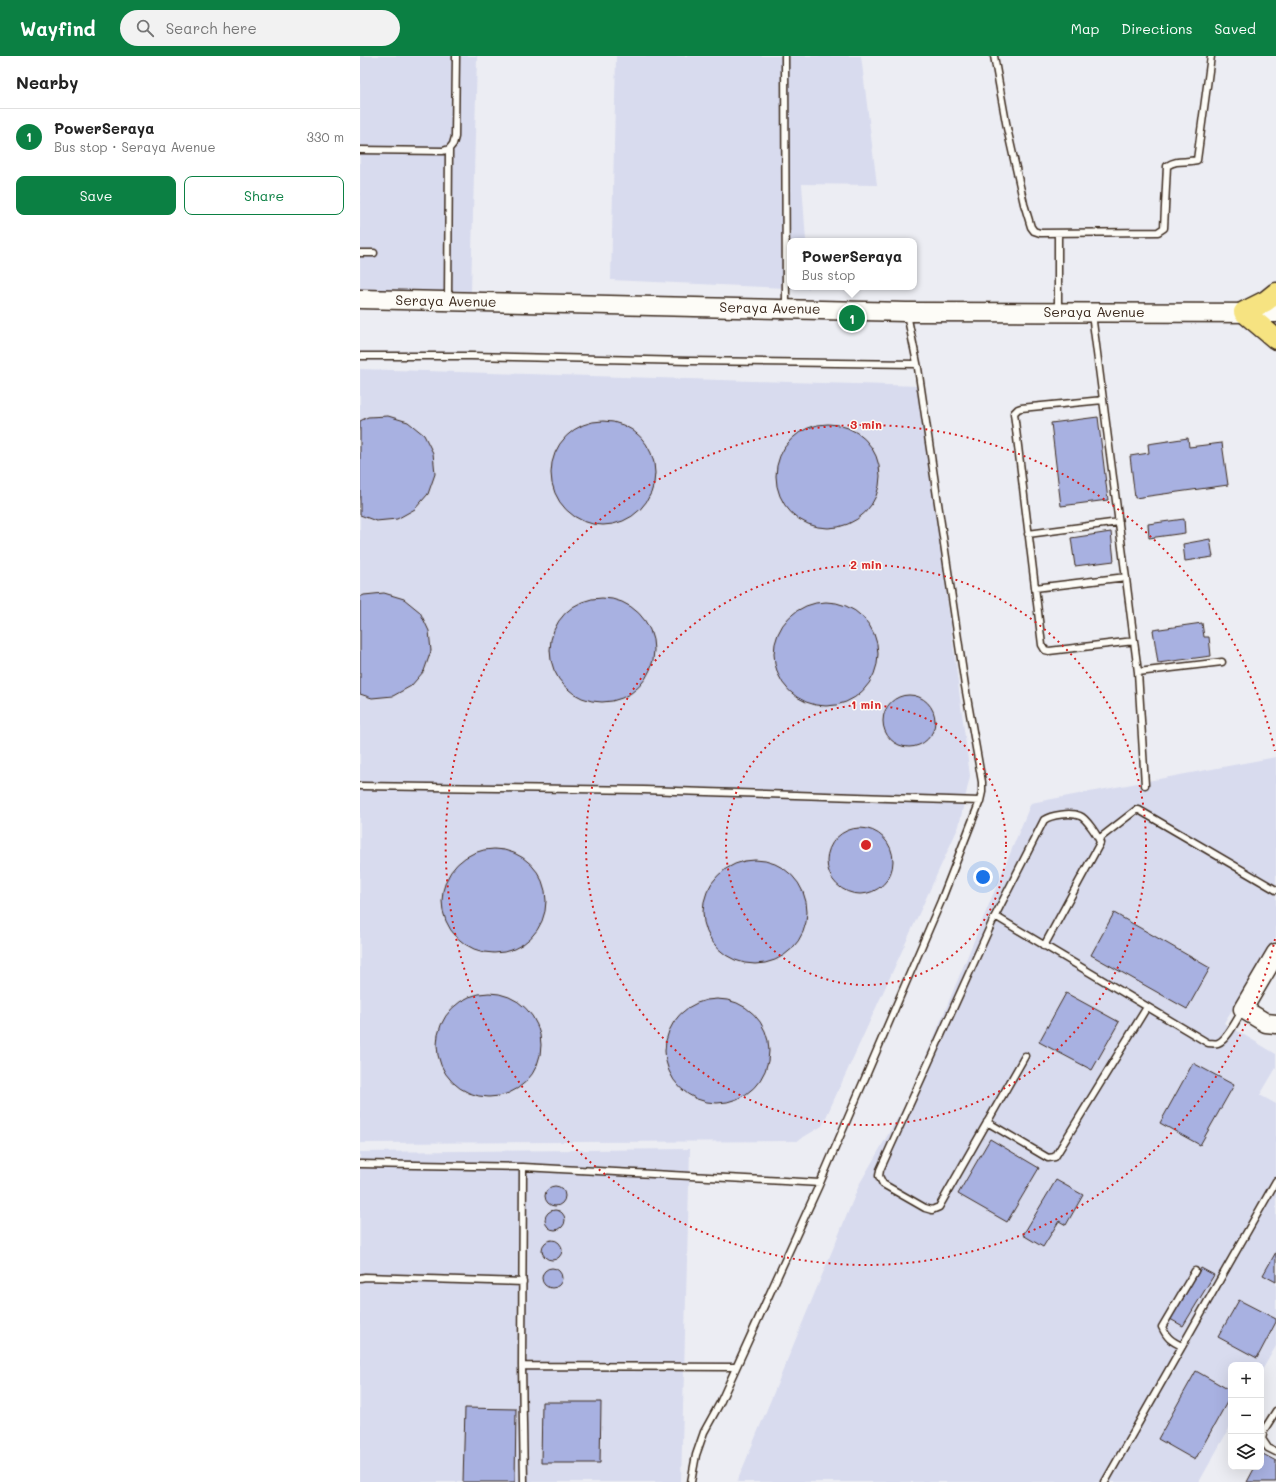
<!DOCTYPE html>
<html lang="en">
<head>
<meta charset="utf-8">
<style>
	body { margin:0; font-family:Mali,sans-serif; background:#f2f2f2; color:#222 }
	.controls { position:absolute; right:12px; bottom:12px; display:grid; overflow:hidden; border-radius:8px; box-shadow:0 4px 16px #0002 }
	.controls button { width:36px; height:36px; display:grid; place-items:center; padding:0; border:0; border-bottom:1px solid #e0e0e0; background:#fff; color:#222; font:20px sans-serif }
	.you { position:absolute; left:623px; top:821px; width:14px; height:14px; margin:-10px; border:3px solid #fff; border-radius:50%; background:#1a73e8; box-shadow:0 0 0 6px #1a73e833 }
	.badge { display:grid; place-items:center; width:26px; height:26px; border-radius:50%; background:#0b8043; color:#fff; font-size:13px; font-weight:700 }
	.pin { position:absolute; translate:-50% -50%; border:2px solid #fff; box-shadow:0 1px 4px #0006 }
	.popup { position:absolute; left:427px; top:182px; width:130px; height:52px; box-sizing:border-box; display:grid; place-content:center; border-radius:8px; background:#fff; filter:drop-shadow(0 1px 3px #0005); font-size:13px; white-space:nowrap; color:#767676 }
	.popup b { font-size:15px; color:#222 }
	.popup::after { content:''; position:absolute; left:50%; top:100%; margin-left:-8px; border:8px solid transparent; border-top-color:#fff }
	.list { margin:0; padding:0; list-style:none }
	h2 { display:flex; justify-content:space-between; align-items:center; height:52px; margin:0; padding:0 16px; font-size:17px }
	h2 small { font-size:13px; font-weight:400; color:#767676 }
	.list li { display:grid; grid-template-columns:26px 1fr auto; gap:12px; align-items:center; box-sizing:border-box; height:56px; padding:0 16px; border-top:1px solid #e0e0e0 }
	.list b { display:block; font-size:15px; white-space:nowrap }
	.list p { margin:0; font-size:13px; white-space:nowrap; color:#767676 }
	.list em { font-size:13px; font-style:normal; color:#767676 }
	.actions { display:flex; gap:8px; padding:12px 16px }
	.actions a { flex:1; padding:9px 0; border:1px solid #0b8043; border-radius:8px; text-align:center; font-size:14px; color:#0b8043 }
	.actions .main { background:#0b8043; color:#fff }
	.icon { flex:none; width:22px; height:22px; fill:none; stroke:currentColor; stroke-width:2; stroke-linecap:round; stroke-linejoin:round }
	.map { position:relative; flex:none; width:916px; height:1426px; overflow:hidden }
	header { display:flex; align-items:center; gap:24px; box-sizing:border-box; height:56px; padding:0 20px; background:#0b8043; color:#fff }
	header strong { font-size:19px }
	nav { display:flex; gap:22px; margin-inline-start:auto; font-size:14px }
	.search { width:280px; height:36px; background:#f2f2f2; display:flex; align-items:center; gap:10px; box-sizing:border-box; padding:0 14px; border-radius:22px; color:#767676; font-size:15px }
	main { display:flex }
	aside { flex:1; background:#fff }
	.map>svg:first-child { display:block }
	.built { fill:#d8dbee }
	.building { fill:#a8b1e1; stroke:#3b2a1e }
	.lines { fill:none; stroke-linecap:round; stroke-linejoin:round }
	.lane-casing { stroke:#3b2a1e; stroke-width:9 }
	.secondary-casing { stroke:#3b2a1e; stroke-width:21 }
	.primary-casing { stroke:#3b2a1e; stroke-width:23 }
	.lane { stroke:#fdfcf7; stroke-width:6 }
	.secondary { stroke:#fdfcf7; stroke-width:18 }
	.primary { stroke:#f6e381; stroke-width:20 }
	.ring { fill:none; stroke:#d62828; stroke-width:2; stroke-dasharray:2 4 }
	.labels { text-anchor:middle; stroke-width:3; stroke-linejoin:round; paint-order:stroke }
	.street-label { font-size:14px; fill:#3b2a1e; stroke:#fdfcf7 }
	.centre { fill:#d62828; stroke:#fdfcf7; stroke-width:2 }
	.ring-label { font-size:12px; text-anchor:middle; font-weight:bold; fill:#d62828; stroke:#fdfcf7; stroke-width:3; stroke-linejoin:round; paint-order:stroke }
</style>
</head>
<body>
<header>
<strong>Wayfind</strong>
<div class="search"><svg class="icon" aria-label="search" viewBox="0 0 24 24"><circle cx="10" cy="10" r="6"/><path d="M15 15l6 6"/></svg>Search here</div>
<nav><a>Map</a><a>Directions</a><a>Saved</a></nav>
</header>
<main>
<aside>
<h2>Nearby<small></small></h2>
<ul class="list">
<li><span class="badge">1</span><div><b>PowerSeraya</b><p>Bus stop · Seraya Avenue</p></div><em>330 m</em></li>
</ul>
<div class="actions"><a class="main">Save</a><a>Share</a></div>
</aside>
<div class="map">
<svg width="916" height="1426" viewBox="0 0 916 1426">
	<rect width="100%" height="100%" fill="#ecedf3"/>
	<filter id="ink" filterUnits="userSpaceOnUse"><feTurbulence type="fractalNoise" baseFrequency=".025" numOctaves="2"/><feDisplacementMap in="SourceGraphic" scale="8" xChannelSelector="R" yChannelSelector="G"/><feConvolveMatrix kernelMatrix="1 2 1 2 8 2 1 2 1" color-interpolation-filters="sRGB"/></filter>
	<g filter="url(#ink)">
		<path class="built" d="M0,0H117L111,236L0,234Z
			M256,0H501L517,129L442,128L446,185H430V231H448L449,233L251,224Z
			M0,313L560,330L610,720L599,770L462,1070L437,1085L0,1087Z
			M916,701V881L864,967L916,998V1012L900,1039L916,1048V1290L901,1316V1309H871V1369L839,1426H377L500,1127L548,1044L671,747Z
			M330,1093L321,1426H0V1096Z"/>
		<path class="building" d="M28,360L48,366L64,379L73,397L75,418L68,438L55,453L37,463L16,465L0,459V365L8,361Z
			M738,361L748,444L701,450L691,367Z
			M191 417a52 52 0 1 1 104 0a52 52 0 1 1-104 0Z
			M416 420a52 52 0 1 1 104 0a52 52 0 1 1-104 0Z
			M828,382L829,391L862,387L868,429L775,442L770,400L789,397L788,388Z
			M824,463L825,477L789,482L788,468Z
			M751,476L754,505L715,510L711,482Z
			M850,483L853,501L825,505L823,488Z
			M24,537L44,543L60,556L69,575L71,595L64,615L51,630L33,640L12,642L0,638V541L4,539Z
			M190 594a52 52 0 1 1 104 0a52 52 0 1 1-104 0Z
			M414 598a52 52 0 1 1 104 0a52 52 0 1 1-104 0Z
			M842,567L844,581H849L851,600L798,607L793,574Z
			M523 665a26 26 0 1 1 52 0a26 26 0 1 1-52 0Z
			M467 805a33 33 0 1 1 66 0a33 33 0 1 1-66 0Z
			M82 845a52 52 0 1 1 104 0a52 52 0 1 1-104 0Z
			M343 856a52 52 0 1 1 104 0a52 52 0 1 1-104 0Z
			M754,857L850,912L827,953L731,899Z
			M77 989a52 52 0 1 1 104 0a52 52 0 1 1-104 0Z
			M706,937L759,966L732,1014L679,986Z
			M305 995a52 52 0 1 1 104 0a52 52 0 1 1-104 0Z
			M833,1007L874,1029L840,1089L800,1067Z
			M630,1083L679,1112L647,1166L598,1138Z
			M696,1124L723,1139L706,1169L699,1165L683,1191L663,1179Z
			M185 1140a10 10 0 1 1 20 0a10 10 0 1 1-20 0Z
			M185 1164a10 10 0 1 1 20 0a10 10 0 1 1-20 0Z
			M182 1194a10 10 0 1 1 20 0a10 10 0 1 1-20 0Z
			M916,1196V1226L903,1219Z
			M182 1222a10 10 0 1 1 20 0a10 10 0 1 1-20 0Z
			M841,1212L854,1219L823,1270L810,1263Z
			M879,1244L916,1263V1266L897,1302L858,1281Z
			M836,1315L871,1335V1339L835,1404L798,1383Z
			M182,1346H241L240,1407H181Z
			M105,1352L156,1353L155,1426H103Z
			M903,1398L916,1405V1426H887L895,1411H901V1401Z"/>
		<g class="lines">
			<defs>
				<path id="lane" d="M425,0L426,251
					M634,0L647,72L664,148L671,171L674,175L680,177L798,176L804,172L807,110C818,103 824,107 837,104L851,0
					M0,94L83,95L89,93L93,88L95,81L96,0
					M698,177V255
					M0,197H14
					M88,243L89,93
					M732,258L778,616L785,729
					M0,300H111L329,305L557,308
					M743,344L661,352L658,353L654,357L682,589L685,594L689,595L774,585
					M668,478L759,466
					M675,532L766,521
					M778,616L862,606
					M0,730L284,734L620,745
					M740,782L776,754H779L916,834
					M635,860L848,987C852,987 855,988 858,987C867,984 877,963 882,955
					M665,1000L579,1151L572,1154L565,1152L523,1128L519,1120L520,1114L635,860L684,764C691,759 711,756 720,760C726,762 739,781 740,787L684,890
					M627,1066L688,1102L695,1101L787,951
					M0,1108L163,1111L460,1127
					M163,1111L162,1310L164,1426
					M0,1222L5,1221L163,1226
					M822,1290C811,1285 807,1282 802,1271L835,1215
					M162,1310L376,1311
					M916,1355L904,1374L902,1383L908,1392L916,1396
					M331,1426L336,1399L344,1376L360,1347L460,1127L581,845L620,745L622,736V726L605,630L558,312L547,258
					M745,1426L916,1125"/>
				<path id="secondary" d="M0,243L546,256L916,257
					M916,897L883,953L906,967L916,968"/>
				<path id="primary" d="M916,237L906,245L884,256L916,283"/>
			</defs>
			<use href="#lane" class="lane-casing"/>
			<use href="#secondary" class="secondary-casing"/>
			<use href="#primary" class="primary-casing"/>
			<use href="#lane" class="lane"/>
			<use href="#secondary" class="secondary"/>
			<use href="#primary" class="primary"/>
		</g>
	</g>
	<g class="ring">
		<circle cx="506" cy="789" r="140"/>
		<circle cx="506" cy="789" r="280"/>
		<path d="M915 883A420 420 0 1 1 915 695"/>
	</g>
	<g class="labels">
		<g class="street-label">
			<text transform="translate(86 245) rotate(1)" y="5">Seraya Avenue</text>
			<text transform="translate(410 252) rotate(1)" y="5">Seraya Avenue</text>
			<text x="734" y="261">Seraya Avenue</text>
		</g>
	</g>
	<circle cx="506" cy="789" r="6" class="centre"/>
	<g class="ring-label">
		<text x="506" y="373">3 min</text>
		<text x="506" y="513">2 min</text>
		<text x="506" y="653">1 min</text>
	</g>
</svg>
<div class="controls">
<button>+</button>
<button>−</button>
<button><svg class="icon" aria-label="layers" viewBox="0 0 24 24"><path d="M12 4l9 5-9 5-9-5zM3 14l9 5 9-5"/></svg></button>
</div>
<div class="you"></div>
<div class="pin badge" style="left:492px;top:262px">1</div>
<div class="popup"><b>PowerSeraya</b>Bus stop</div>
</div>
</main>
</body>
</html>
